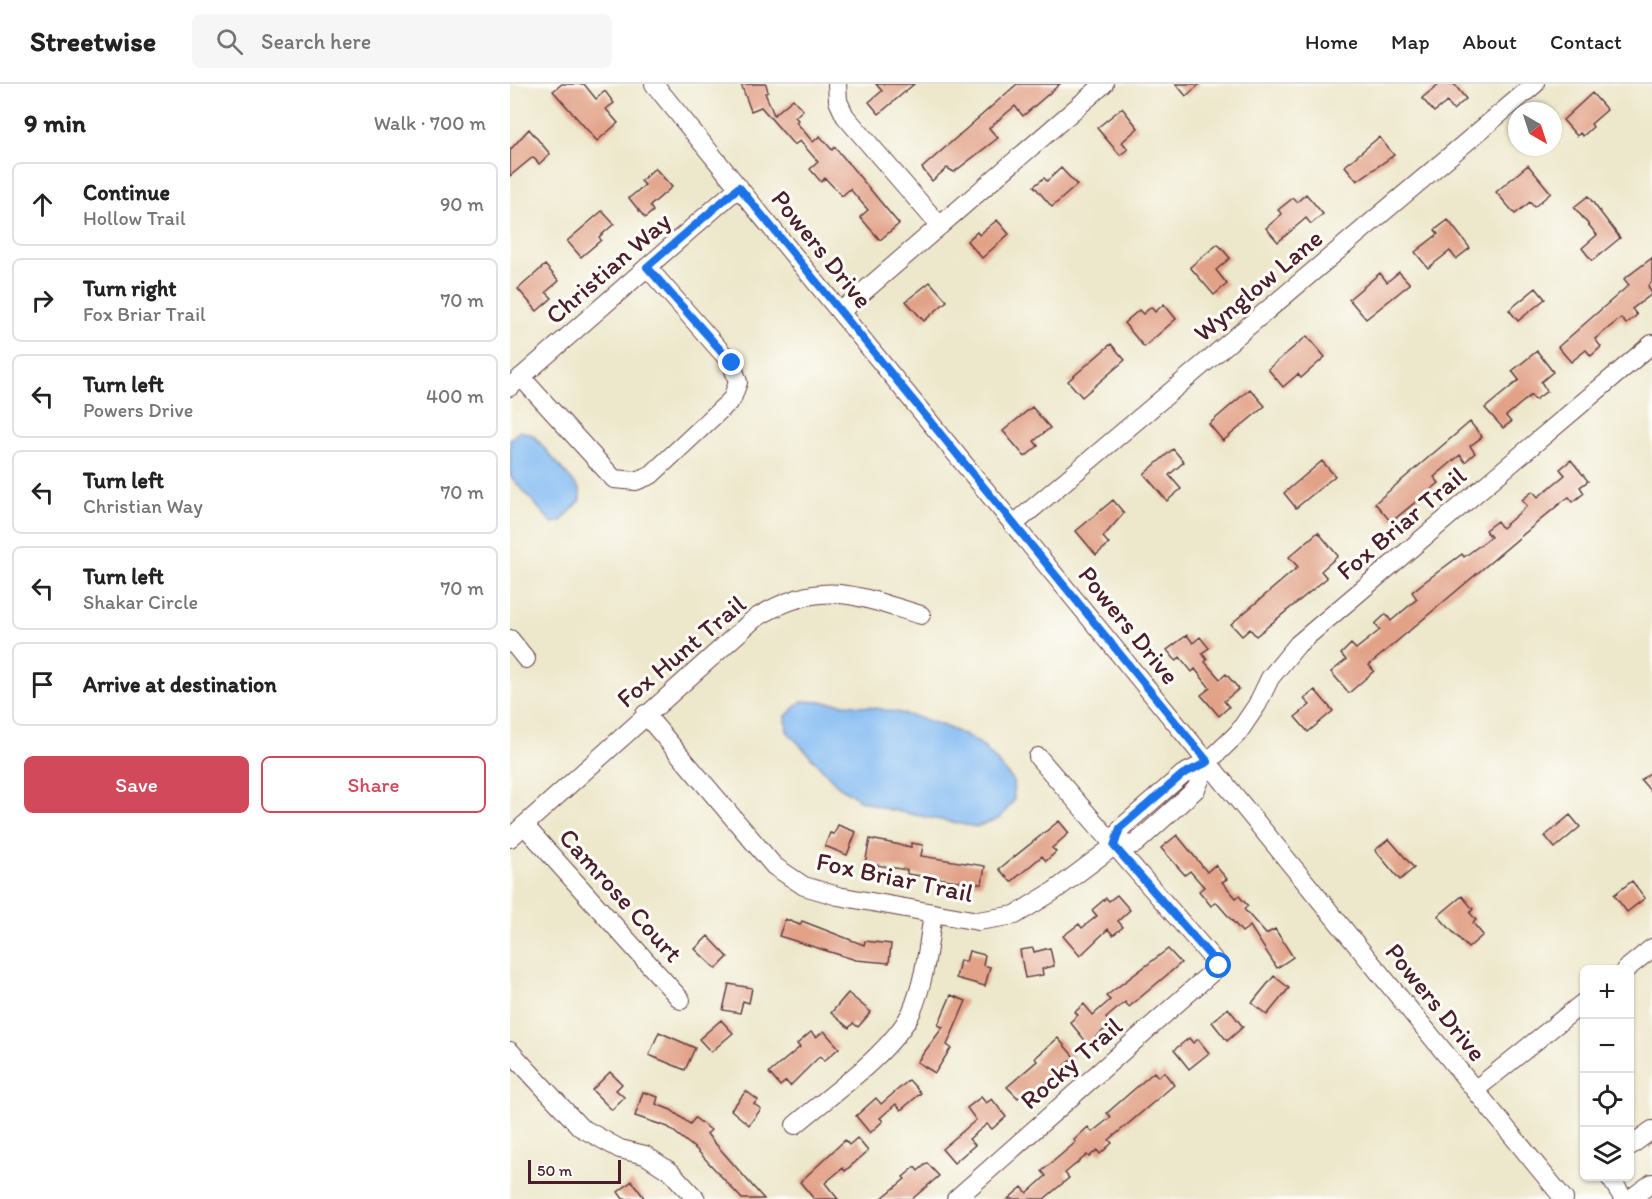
<!DOCTYPE html>
<html lang="en">
<head>
<meta charset="utf-8">
<style>
	body { margin:0; font-family:Itim,sans-serif; background:#f6f6f6; color:#222 }
	.controls { position:absolute; right:18px; bottom:18px; display:grid; overflow:hidden; border-radius:9px; box-shadow:0 2px 4px #0004 }
	.controls button { width:54px; height:54px; display:grid; place-items:center; padding:0; border:0; border-bottom:2px solid #e0e0e0; background:#fff; color:#222; font:30px sans-serif }
	.compass { position:absolute; left:998px; top:18px; width:54px; height:54px; border-radius:50%; background:#fff; box-shadow:0 2px 4px #0004; rotate:141deg }
	.scale { position:absolute; left:18px; bottom:15px; width:93px; box-sizing:border-box; padding-left:6px; border:3px solid #4a1f2b; border-top:0; font-size:16px; line-height:21px; white-space:nowrap; color:#4a1f2b; -webkit-text-stroke:4px #fdfcf7; paint-order:stroke }
	.stop { position:absolute; width:18px; height:18px; margin:-14px; border:4px solid #1a73e8; border-radius:50%; background:#fff }
	.stop.end { background:#1a73e8; border-color:#fff; box-shadow:0 2px 6px #0008 }
	.list { margin:0; padding:0; list-style:none }
	h2 { display:flex; justify-content:space-between; align-items:center; height:78px; margin:0; padding:0 24px; font-size:26px }
	h2 small { font-size:20px; font-weight:400; color:#767676 }
	.list li { display:grid; grid-template-columns:39px 1fr auto; gap:18px; align-items:center; box-sizing:border-box; height:84px; margin:0 12px 12px; padding:0 12px; border:2px solid #e0e0e0; border-radius:9px }
	.list b { display:block; font-size:22px; white-space:nowrap }
	.list p { margin:0; font-size:20px; white-space:nowrap; color:#767676 }
	.list em { font-size:20px; font-style:normal; color:#767676 }
	.actions { display:flex; gap:12px; padding:18px 24px }
	.actions a { flex:1; padding:14px 0; border:2px solid #d1495b; border-radius:9px; text-align:center; font-size:21px; color:#d1495b }
	.actions .main { background:#d1495b; color:#fff }
	.icon { flex:none; width:33px; height:33px; fill:none; stroke:currentColor; stroke-width:2; stroke-linecap:round; stroke-linejoin:round }
	.map { position:relative; flex:none; width:1142px; height:1115px; overflow:hidden }
	header { display:flex; align-items:center; gap:36px; box-sizing:border-box; height:84px; padding:0 30px; background:#fff; border-bottom:2px solid #e0e0e0 }
	header strong { font-size:28px }
	nav { display:flex; gap:33px; margin-inline-start:auto; font-size:21px }
	.search { width:420px; height:54px; background:#f6f6f6; display:flex; align-items:center; gap:15px; box-sizing:border-box; padding:0 21px; border-radius:9px; color:#767676; font-size:22px }
	main { display:flex }
	aside { flex:1; background:#fff }
	.map>svg:first-child { display:block }
	.water { fill:#83bbf3; stroke:#666d8f; stroke-width:1.5 }
	.building { fill:#e2a288 }
	.lines { fill:none; stroke-linecap:round; stroke-linejoin:round }
	.minor-casing { stroke:#623d43; stroke-width:20 }
	.minor { stroke:#fff; stroke-width:18 }
	.route { stroke:#1a73e8; stroke-width:8 }
	.labels { text-anchor:middle; stroke-width:6; stroke-linejoin:round; paint-order:stroke }
	.street-label { font-size:26px; fill:#4a1f2b; stroke:#fdfcf7 }
</style>
</head>
<body>
<header>
<strong>Streetwise</strong>
<div class="search"><svg class="icon" aria-label="search" viewBox="0 0 24 24"><circle cx="10" cy="10" r="6"/><path d="M15 15l6 6"/></svg>Search here</div>
<nav><a>Home</a><a>Map</a><a>About</a><a>Contact</a></nav>
</header>
<main>
<aside>
<h2>9 min<small>Walk · 700 m</small></h2>
<ul class="list">
<li><svg class="icon" aria-label="ahead" viewBox="0 0 24 24"><path d="M12 20V5M6 11l6-6 6 6"/></svg><div><b>Continue</b><p>Hollow Trail</p></div><em>90 m</em></li>
<li><svg class="icon" aria-label="right" viewBox="0 0 24 24"><path d="M7 20v-9h11M14 6l5 5-5 5"/></svg><div><b>Turn right</b><p>Fox Briar Trail</p></div><em>70 m</em></li>
<li><svg class="icon" aria-label="left" viewBox="0 0 24 24"><path d="M17 20v-9H6M10 6l-5 5 5 5"/></svg><div><b>Turn left</b><p>Powers Drive</p></div><em>400 m</em></li>
<li><svg class="icon" aria-label="left" viewBox="0 0 24 24"><path d="M17 20v-9H6M10 6l-5 5 5 5"/></svg><div><b>Turn left</b><p>Christian Way</p></div><em>70 m</em></li>
<li><svg class="icon" aria-label="left" viewBox="0 0 24 24"><path d="M17 20v-9H6M10 6l-5 5 5 5"/></svg><div><b>Turn left</b><p>Shakar Circle</p></div><em>70 m</em></li>
<li><svg class="icon" aria-label="arrive" viewBox="0 0 24 24"><path d="M6 21V4h12l-3 4 3 4H6"/></svg><div><b>Arrive at destination</b></div></li>
</ul>
<div class="actions"><a class="main">Save</a><a>Share</a></div>
</aside>
<div class="map">
<svg width="1142" height="1115" viewBox="0 0 1142 1115">
	<rect width="100%" height="100%" fill="#fdfcf7"/>
	<filter id="ink" filterUnits="userSpaceOnUse"><feTurbulence type="fractalNoise" baseFrequency=".0167" numOctaves="2"/><feDisplacementMap in="SourceGraphic" scale="12" xChannelSelector="R" yChannelSelector="G"/><feConvolveMatrix kernelMatrix="1 2 1 2 8 2 1 2 1" color-interpolation-filters="sRGB"/></filter>
	<filter id="wash" filterUnits="userSpaceOnUse"><feTurbulence type="fractalNoise" baseFrequency=".008" numOctaves="4" result="noise"/><feDisplacementMap in="SourceGraphic" scale="24" xChannelSelector="R" yChannelSelector="G"/><feGaussianBlur stdDeviation="1.35" result="paint"/><feColorMatrix in="noise" values="0 0 0 0 0 0 0 0 0 0 0 0 0 0 0 0 0 1.4 0 .05"/><feComposite in="paint" operator="in"/></filter>
	<g filter="url(#wash)">
		<rect width="100%" height="100%" fill="#ede7cb"/>
		<path class="water" d="M10,347L23,351L70,406V417L51,437L42,439L0,392V355Z
			M292,617C350,619 413,628 464,656C478,664 491,684 503,696L504,716L490,734L466,743L376,725L350,716L327,701L277,647L276,632Z"/>
		<g id="blocks">
			<path class="building" d="M52,0H74L86,15L95,7L104,19L96,25L108,39L87,57L43,7Z
				M231,0H256L258,8L255,9L264,31L283,15L293,26L285,33L288,36L286,38L303,58L310,52L322,66L325,63L389,140L370,156L350,133L358,126L340,105L332,112L315,94L311,98L300,85L308,78L290,57L284,61L251,23L241,27Z
				M366,0H404L369,30L359,18L372,7Z
				M507,0H550L513,32L505,22L479,44L488,54L444,88L437,84L422,97L412,84Z
				M666,0H690L676,12Z
				M929,0H944L956,15L943,26L937,18L924,28L912,14Z
				M1082,9L1097,26L1081,40L1083,43L1073,52L1070,49L1067,52L1053,36Z
				M612,24L628,44L612,58L618,65L610,71L587,44Z
				M19,45L40,70L29,80L23,73L0,92V66Z
				M869,53L884,71L847,97L835,82Z
				M1018,81L1041,109L1024,123L1020,118L1005,130L986,108Z
				M145,84L162,103L140,122L143,127L135,134L119,114L135,101L131,97Z
				M551,84L567,101L542,123L524,102L534,94L537,97Z
				M796,110L813,130L801,140L796,134L768,158L756,144L772,130L768,126L783,114L787,118Z
				M1078,112L1110,154L1082,177L1072,164L1087,151L1064,123Z
				M92,127L104,140L89,153L91,156L71,173L57,157Z
				M487,136L499,150L472,174L457,157L467,148L469,151Z
				M938,136L960,164L946,175L940,167L918,184L905,168L928,150L925,146Z
				M708,160L720,174L706,186L717,200L704,211L680,183Z
				M1142,174V198L1138,202L1142,210L1122,225L1127,231L1116,240L1111,234L1085,255L1091,263L1081,272L1076,266L1061,278L1048,263L1119,201L1114,195Z
				M35,181L49,197L36,208L42,214L27,227L8,205Z
				M889,188L900,200L856,235L839,215L870,189L877,198Z
				M420,198L437,217L414,237L396,217Z
				M1026,204L1035,215L1008,237L999,226Z
				M654,220L666,235L634,263L614,239L629,226L633,230L641,223L645,228Z
				M797,252L815,273L791,294L788,290L773,303L758,285Z
				M601,260L615,276L572,313L558,297Z
				M1027,267L1043,288L1031,298L1037,307L1025,316L1021,311L996,332L1001,338L993,344L975,324L1009,296L1002,287Z
				M740,305L755,322L713,357L699,340Z
				M522,323L540,344L524,357L528,362L515,373L493,347Z
				M960,338L972,353L960,362L965,369L955,378L950,371L924,393L929,399L881,438L865,419Z
				M663,365L674,378L659,391L671,405L657,417L634,390Z
				M1061,376L1078,397L1070,403L1074,409L1063,418L1059,413L1053,417L905,542L859,581L864,587L839,609L821,588L836,576L831,570L841,560L846,565L870,546L865,540L876,530L881,537L907,515L902,508L913,499L952,470L954,473L981,453L975,446L987,437L992,444L1017,422L1012,416L1023,407L1028,413L1055,391L1050,385Z
				M812,377L825,392L786,424L774,409Z
				M603,416L614,429L593,453L599,460L586,471L566,447Z
				M808,448L828,472L811,487L817,494L746,552L740,545L732,552L721,540L788,483L779,473Z
				M677,551L683,559L690,553L699,564L692,569L697,576L695,578L710,595L716,590L729,605L714,617L719,623L709,632L691,611L700,604L685,585L682,588L670,573L666,577L657,566Z
				M805,606L823,627L798,648L785,633L800,621L794,615Z
				M1142,687V709L1131,696Z
				M1060,731L1070,743L1045,764L1035,752Z
				M549,737L559,749L542,764L546,768L536,777L532,772L501,798L489,785Z
				M328,741L346,748L337,771L315,762L320,749L324,750Z
				M667,751L697,788L705,781L717,795L712,798L726,814L729,812L738,822L734,825L756,850L765,845L783,873L767,884L740,842L732,848L706,818L701,822L689,807L694,803L680,787L675,791L651,764Z
				M360,755L401,763V759L413,761L411,772L475,782L472,800L397,790V786L367,781L366,787L354,785Z
				M879,755L904,784L890,796L865,766Z
				M1122,797L1135,814L1117,828L1104,811Z
				M607,811L620,826L608,837L613,843L603,851L598,845L570,872L553,852L569,840L572,844L587,832L582,826L596,814L599,817Z
				M952,812L963,825L960,829L966,836L963,839L973,851L958,864L928,832Z
				M275,835L290,841L292,837L354,861L355,857L381,860L379,879L346,876L269,852Z
				M198,852L218,873L206,885L185,865Z
				M523,864L524,868L540,864L544,882L532,885L533,891L515,894L510,866Z
				M658,865L671,879L619,923L615,918L596,934L601,940L578,960L560,938L568,931L565,928L574,920L583,931L600,916L596,912Z
				M459,867L475,871L473,881L480,883L475,902L446,894L450,876L456,878Z
				M764,892L779,904L757,931L742,919Z
				M219,900L242,904L239,919L233,917L230,929L213,926Z
				M338,909L361,928L348,943L343,939L339,944L321,929Z
				M441,911L456,917L437,961L441,964L425,989L407,978L433,943L428,941Z
				M718,924L733,943L717,957L702,938Z
				M211,936L223,949L201,968L189,955Z
				M314,947L329,964L314,977L310,972L280,1002L276,997L270,1002L259,989L290,963L287,960L301,948L306,953Z
				M149,948L185,964L175,986L139,971Z
				M548,954L564,973L518,1015L513,1010L508,1014L497,1003L527,977L525,974Z
				M679,954L683,959L688,955L699,969L679,985L664,966Z
				M100,988L112,1000L106,1006L114,1013L102,1026L82,1006Z
				M644,988L648,993L654,988L664,1001L599,1056L602,1059L590,1070L587,1066L579,1073L577,1071L555,1089L559,1094L534,1115H498L512,1103L517,1109L536,1092L532,1087L566,1058L564,1056L578,1043L582,1048L601,1033L597,1029Z
				M399,996L411,1009L391,1026L386,1020L370,1034L373,1037L360,1049L346,1032L366,1014L371,1020Z
				M236,1007L248,1016L244,1020L251,1025L239,1041L221,1026Z
				M133,1008L148,1013L146,1020L161,1026L180,1040L185,1034L201,1046L197,1050L254,1115H232L187,1066L158,1043L125,1032Z
				M471,1013L476,1019L482,1015L496,1033L482,1045L477,1040L459,1055L465,1061L444,1079L432,1065L466,1036L457,1024Z
				M347,1054L358,1067L335,1087L333,1084L315,1099L328,1115H304L290,1098L335,1056L339,1061Z
				M417,1079L429,1092L402,1115H371L395,1095L393,1093L405,1083L408,1087Z
				M122,1097L135,1115H113L108,1108Z"/>
		</g>
	</g>
	<g filter="url(#ink)">
		<use href="#blocks" fill-opacity="0" stroke="#623d43" stroke-width="1.5"/>
		<g class="lines">
			<defs>
				<path id="minor" d="M144,0L1054,1115
					M327,0L328,17L335,32L430,142
					M330,228L594,0
					M11,293L104,395L126,397L141,391L222,315L228,298L222,280L137,183
					M0,303L229,103
					M503,441L1025,0
					M0,555L16,575
					M135,630L264,782L294,802L328,812L468,837L505,831L544,807L604,762L625,760L686,705L698,678
					M14,741L171,916
					M0,754L244,535C311,494 341,510 411,531
					M604,762L611,744L673,690L698,678L728,649L747,621L760,594L788,560L1142,260
					M1115,886L1142,864
					M0,967L70,1043L110,1065L135,1071L161,1088L186,1115
					M965,1006L1074,918
					M285,1041C319,1012 381,969 401,929C415,897 418,863 423,829
					M1120,1062L1142,1046
					M1099,1092L1114,1115
					M446,1115L709,882L528,673
					M1120,1115L1142,1099"/>
			</defs>
			<use href="#minor" class="minor-casing"/>
			<use href="#minor" class="minor"/>
		</g>
	</g>
	<g class="lines" filter="url(#ink)">
		<path class="route" d="M222,279L137,183L229,103L698,678L673,690L610,744L604,762L709,882"/>
	</g>
	<g class="labels">
		<g class="street-label">
			<text transform="translate(312 165) rotate(51)" y="9">Powers Drive</text>
			<text transform="translate(98 184) rotate(-41)" y="9">Christian Way</text>
			<text transform="translate(748 201) rotate(-40)" y="9">Wynglow Lane</text>
			<text transform="translate(891 439) rotate(-40)" y="9">Fox Briar Trail</text>
			<text transform="translate(619 541) rotate(51)" y="9">Powers Drive</text>
			<text transform="translate(171 567) rotate(-40)" y="9">Fox Hunt Trail</text>
			<text transform="translate(385 793) rotate(12)" y="9">Fox Briar Trail</text>
			<text transform="translate(111 811) rotate(48)" y="9">Camrose Court</text>
			<text transform="translate(926 918) rotate(51)" y="9">Powers Drive</text>
			<text transform="translate(561 979) rotate(-41)" y="9">Rocky Trail</text>
		</g>
	</g>
</svg>
<div class="controls">
<button>+</button>
<button>−</button>
<button><svg class="icon" aria-label="locate" viewBox="0 0 24 24"><circle cx="12" cy="12" r="6"/><path d="M12 2v4M12 18v4M2 12h4M18 12h4"/></svg></button>
<button><svg class="icon" aria-label="layers" viewBox="0 0 24 24"><path d="M12 4l9 5-9 5-9-5zM3 14l9 5 9-5"/></svg></button>
</div>
<svg class="compass" viewBox="-18 -18 36 36"><path d="M0-13l5 13h-10z" fill="#e53935"/><path d="M0 13l5-13h-10z" fill="#767676"/></svg>
<div class="scale">50 m</div>
<div class="stop" style="left:709px;top:882px"></div>
<div class="stop end" style="left:222px;top:279px"></div>
</div>
</main>
</body>
</html>
